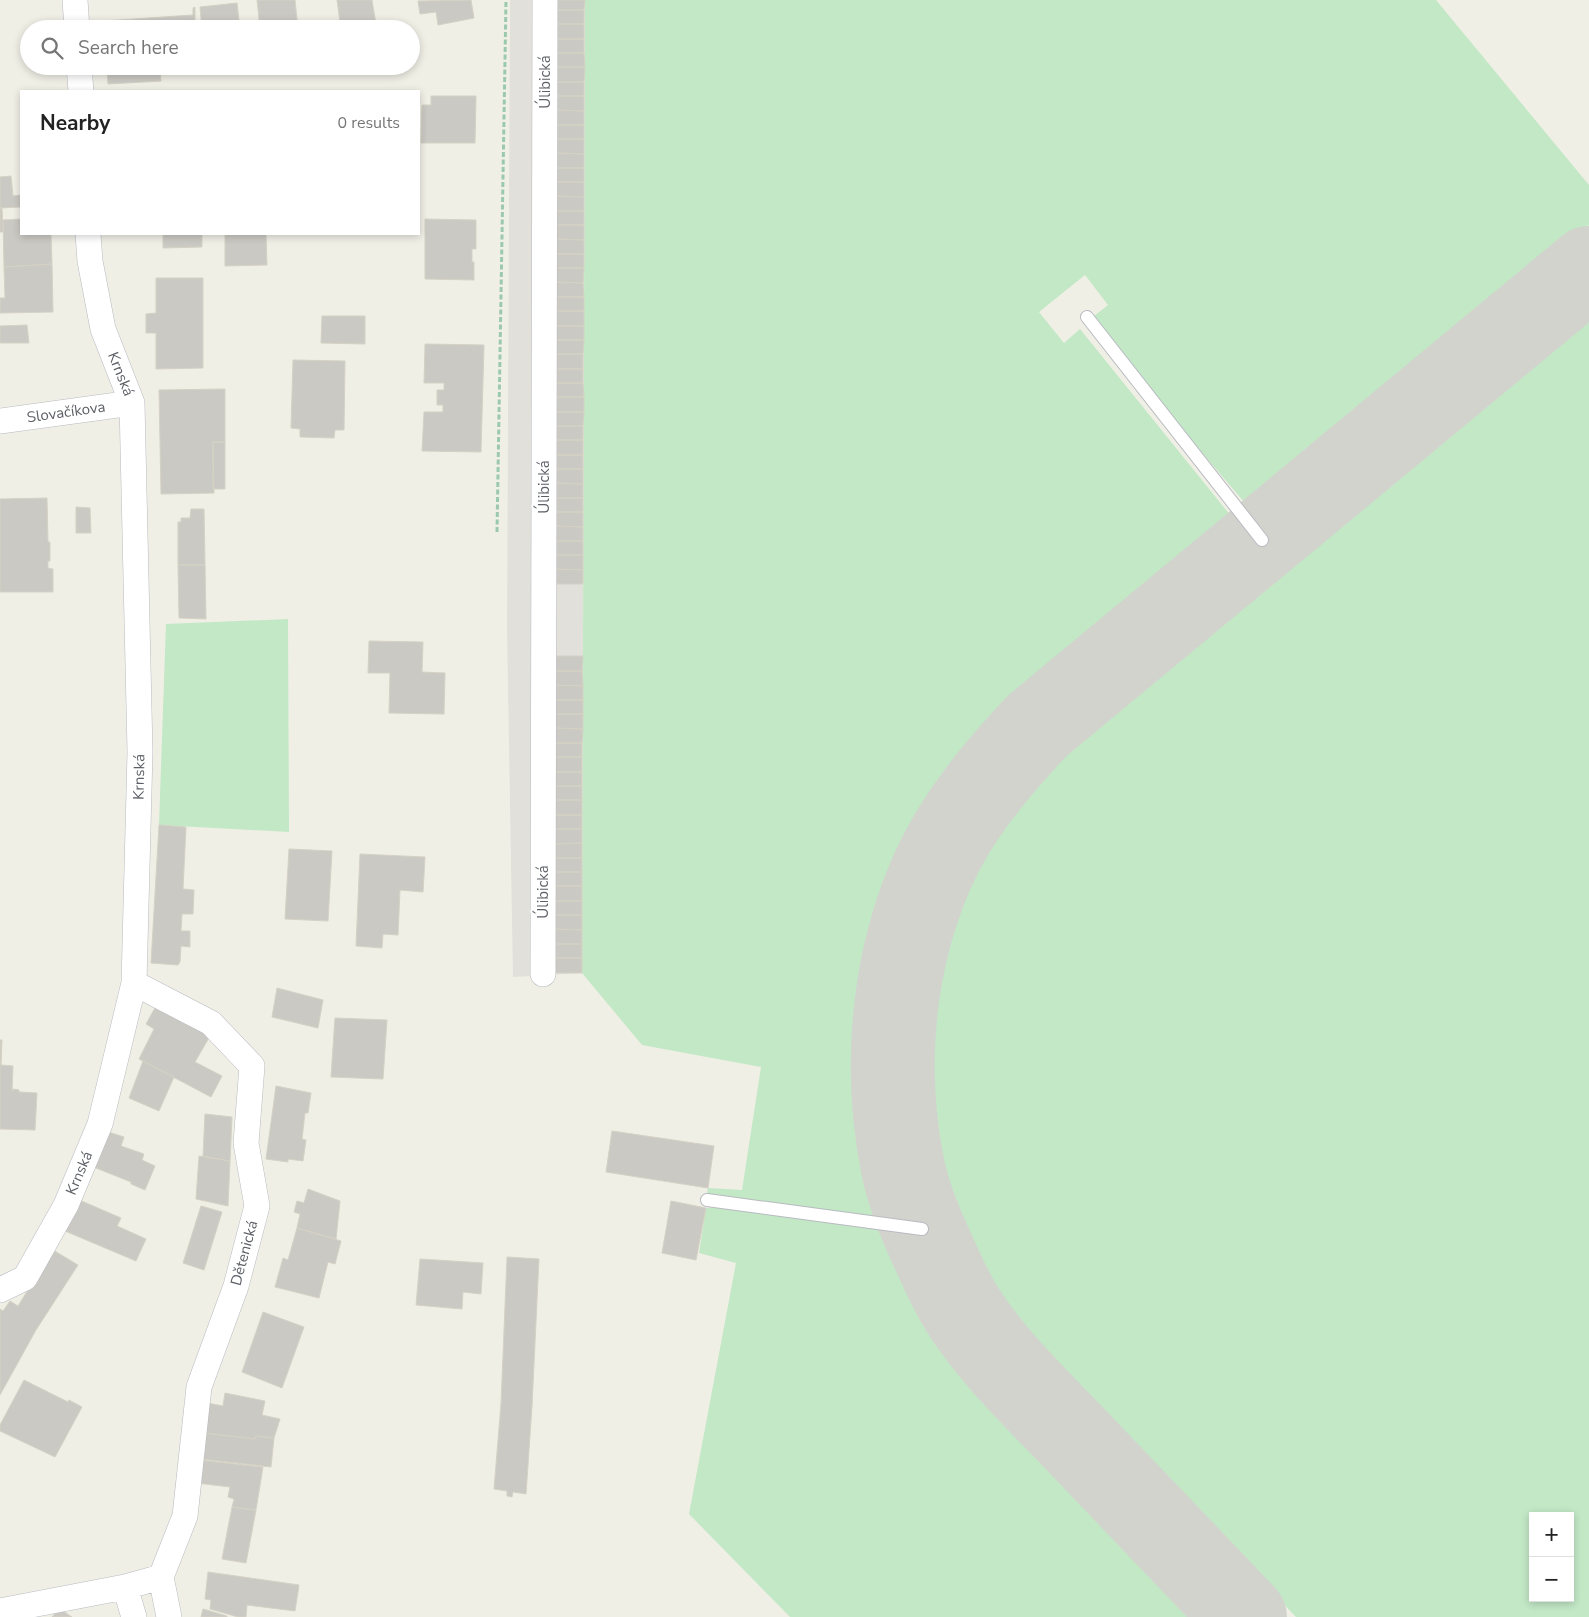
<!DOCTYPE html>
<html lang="en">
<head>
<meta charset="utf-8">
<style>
	body { margin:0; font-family:"Nunito Sans",sans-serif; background:#f6f6f6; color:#222 }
	.controls { position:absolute; right:15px; bottom:15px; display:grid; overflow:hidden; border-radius:0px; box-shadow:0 2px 8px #0003 }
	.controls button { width:45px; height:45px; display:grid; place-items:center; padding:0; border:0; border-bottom:1px solid #e0e0e0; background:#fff; color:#222; font:25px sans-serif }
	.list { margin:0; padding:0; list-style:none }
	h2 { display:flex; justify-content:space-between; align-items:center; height:65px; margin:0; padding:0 20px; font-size:21px }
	h2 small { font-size:16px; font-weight:400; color:#767676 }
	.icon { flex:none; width:28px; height:28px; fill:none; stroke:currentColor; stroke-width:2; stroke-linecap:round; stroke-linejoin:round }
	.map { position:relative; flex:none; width:1589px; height:1617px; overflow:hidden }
	.search { position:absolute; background:#fff; box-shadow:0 2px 8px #0003; left:20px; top:20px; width:400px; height:55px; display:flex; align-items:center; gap:12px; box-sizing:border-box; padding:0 18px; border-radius:28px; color:#767676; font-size:19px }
	.panel { position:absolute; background:#fff; box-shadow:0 2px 8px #0003; left:20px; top:90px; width:400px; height:145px; border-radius:0px }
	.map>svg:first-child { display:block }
	.industrial { fill:#e1e0da }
	.green { fill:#c2e8c6; fill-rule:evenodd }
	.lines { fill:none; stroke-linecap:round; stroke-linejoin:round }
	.taxiway { stroke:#d3d3ce; stroke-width:84 }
	.building { fill:#cbc9c3; stroke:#d5d1c4 }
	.lane-casing { stroke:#b8bac0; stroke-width:14 }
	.street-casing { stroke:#b8bac0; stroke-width:26 }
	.path { stroke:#9bc9ad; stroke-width:3; stroke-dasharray:5 2.5; stroke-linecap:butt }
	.lane { stroke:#fff; stroke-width:12 }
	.street { stroke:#fff; stroke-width:25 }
	.labels { text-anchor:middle; stroke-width:4; stroke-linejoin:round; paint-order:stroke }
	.street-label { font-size:15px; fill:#5d6066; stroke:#fff }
</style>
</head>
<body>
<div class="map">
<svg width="1589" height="1617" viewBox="0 0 1589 1617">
	<rect width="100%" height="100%" fill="#f0efe6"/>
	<path class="industrial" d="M510,0H585L582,973L513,977L507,629Z"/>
	<path class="green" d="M585,0H1436L1589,185V225L1250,509L1089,320L1108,305L1085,275L1039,312L1064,343L1080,329L1235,521L1019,702L982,740L955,775L925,823L905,862L883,913L869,973L862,1033V1095L871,1169L884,1214L866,1216L707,1194L708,1188L742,1190L761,1067L642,1045L582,973Z
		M1589,314V1617H1296L1051,1360L1014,1319L988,1280L973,1249L950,1193L938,1139L930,1084L932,1018L945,949L969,883L1007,813L1051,756ZM1533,1516H1570V1598H1533Z
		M288,619L289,832L159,825L166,624Z
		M717,1207L875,1229L890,1234L923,1302L952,1350L1001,1409L1199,1617H790L689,1514L736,1263L699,1253L706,1208Z"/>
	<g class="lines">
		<path class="taxiway" d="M1245,1617C1189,1558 1133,1500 1077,1441C1037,1399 993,1358 962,1309C953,1294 945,1278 938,1262C924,1232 910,1201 903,1168C883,1070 892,963 932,872C956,817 996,770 1037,726L1589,268"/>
	</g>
	<path class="building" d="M257,0H295L298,29H260Z
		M337,0H372L376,24L341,29Z
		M471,0L474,18L438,25L436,12L420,14L418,1Z
		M557,0H585L584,10H557Z
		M237,3L240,29H202L200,7Z
		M195,7V29H105L104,21L193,15V8Z
		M557,10H584V24H557Z
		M557,24H584V39H557Z
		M557,39H584V53H557Z
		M557,53H584L585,67H557Z
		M107,66H160L161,81L108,84Z
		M557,67H585L584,82H557Z
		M557,82H584V96H556Z
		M431,96H476L475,143H421L422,105H431Z
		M556,96H584V111L556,110Z
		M556,110L584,111V125H556Z
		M556,125H584V139H556Z
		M556,139H584V154L557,153Z
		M557,153L584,154V168H556Z
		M556,168H584V182H556Z
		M11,176L13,196L20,195L21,207L0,208V177Z
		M556,182H584V197L556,196Z
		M556,196L584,197V211H556Z
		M0,208H2L3,232H0Z
		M556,211H584V225H556Z
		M21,219V234H51L52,264L4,267L3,220Z
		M425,219L476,220V249H472V262H474V280L425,279Z
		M556,225H584V240L556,239Z
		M163,234H202V247L163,248Z
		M225,234H266L267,265L225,266Z
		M556,239L584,240V254H556Z
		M556,254H584V268H556Z
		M52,264L53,312L0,313V298H5L4,267Z
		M556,268H584L583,283L556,282Z
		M156,278H203V368L156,369V333H146V314L156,313Z
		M556,282L583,283L584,297H556Z
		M556,297H584V311H556Z
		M556,311H584V326H556Z
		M322,316H365V344L321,343Z
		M27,325L29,343H0V326Z
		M556,326H584V340H556Z
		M556,340H584L583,354H556Z
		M425,344L484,345L481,452L422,451L424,412H443V405H437V390H444V383H424Z
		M556,354H583V369H555Z
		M293,360L345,361L344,430H335L334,438L300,437V429L291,428Z
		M555,369H583V383H556Z
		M556,383H583L584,397H556Z
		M225,389V442H213L214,493L161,494L159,390Z
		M556,397H584V412H556Z
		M556,412H584L583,426H556Z
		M556,426H583V440H555Z
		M555,440H583V455H555Z
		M213,442H225V489H213Z
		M555,455H583V469H555Z
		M555,469H583V484L556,483Z
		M556,483L583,484V498H555Z
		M47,498L48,542H50V561H48V568L53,569V592H0V499Z
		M555,498H583V512H555Z
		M76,507L90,508L91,533H76Z
		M191,509H204L205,565H178V522H181V518H190Z
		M555,512H583V527L555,526Z
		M555,526L583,527V541H555Z
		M555,541H583V555H555Z
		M555,555H583V570L555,569Z
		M178,565H205L206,619L179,618Z
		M555,569L583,570V584H555Z
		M369,641L423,642L422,672L445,673L444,714L389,713L390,673H368Z
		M555,656H583L582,671H555Z
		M555,671H582L583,686L555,685Z
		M555,685L583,686V700H555Z
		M555,700H583V714H555Z
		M555,714H583V729L555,728Z
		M555,728L583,729L582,743H555Z
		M555,743H582V757H555Z
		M555,757H582V772H555Z
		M555,772H582V786H555Z
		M555,786H582V800H555Z
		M555,800H582V815H555Z
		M555,815H582V829H554Z
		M159,825L186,827L183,889L194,890L193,914H182L181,931H190V947L181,946L180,962L178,965L151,963Z
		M554,829H582V843L554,844Z
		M582,843V858H554V844Z
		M289,849L332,851L328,921L285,919Z
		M360,854L425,857L423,892L400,890L398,935L383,934L382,948L356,946Z
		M554,858H582V872H554Z
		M554,872H582V886H554Z
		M554,886H582V901H554Z
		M554,901H582V915H554Z
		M554,915H582V930L554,929Z
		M554,929L582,930V944H554Z
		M554,944H582V958H554Z
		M554,958H582V973H554Z
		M277,988L323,1000L318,1028L272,1017Z
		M156,1006L210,1036L195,1062L222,1076L211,1097L139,1059L154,1029L146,1024Z
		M335,1018L387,1020L383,1079L331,1077Z
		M0,1040H2L1,1065L13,1066L12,1091L13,1089L19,1090V1092L37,1093L35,1130L0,1129Z
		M143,1061L174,1077L159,1111L129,1098Z
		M276,1086L311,1093L308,1113H305L302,1139L306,1140L303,1161L288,1159V1162L266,1159Z
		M205,1114L232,1117L230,1161L203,1156Z
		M105,1131L124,1137L121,1146L144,1154L142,1160L155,1166L145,1190L131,1184V1182L91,1166Z
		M612,1131L714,1146L708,1188L606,1172Z
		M199,1156L230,1161L228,1206L196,1199Z
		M308,1189L340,1201L336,1239L297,1228L300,1214L294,1212L297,1201L304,1203Z
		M77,1199L121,1218L117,1226L146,1239L136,1261L65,1231Z
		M671,1201L706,1208L696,1260L662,1253Z
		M201,1206L222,1212L204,1270L183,1263Z
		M297,1228L341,1241L335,1264L328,1262L319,1298L275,1287L283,1258L288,1260Z
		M53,1250L78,1265L36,1330L0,1395V1309L3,1311L10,1301L18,1306Z
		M507,1257L539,1259L532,1406L526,1494L513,1492L512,1497L507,1496V1491L494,1489L501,1404Z
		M420,1259L483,1263L481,1294L463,1292L462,1309L416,1305Z
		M263,1312L304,1327L282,1388L242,1372Z
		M24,1380L68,1402L69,1400L82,1407L55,1457L0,1431V1425Z
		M225,1393L265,1401L262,1415L280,1419L274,1438L256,1436L255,1439L204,1433L207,1403L223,1406Z
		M204,1433L255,1439L256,1436L274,1438L271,1467L200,1459Z
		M200,1460L263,1467L256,1510L232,1507L234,1499L228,1497L230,1487L197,1483Z
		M232,1507L256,1510L246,1563L222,1559Z
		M208,1572L299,1585L295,1611L247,1605L246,1617H238L210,1609L211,1600L205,1599Z
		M203,1609L227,1616V1617H201Z
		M63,1611L72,1617H52L56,1612Z"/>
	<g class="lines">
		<defs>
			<path id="lane" d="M1087,317L1262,540
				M707,1200L922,1229"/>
			<path id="street" d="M75,0L77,29
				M79,66L81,91
				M0,421L132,403
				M543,974L545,0
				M134,983L211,1023L252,1066L246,1143L257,1206L236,1286L199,1387L185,1516L161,1577L169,1617
				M0,1290L25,1278L66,1205L100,1124L134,983L140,752L132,403L103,329L90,261L88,234
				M125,1587L134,1617
				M0,1611L125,1587L161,1577"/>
		</defs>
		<use href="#lane" class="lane-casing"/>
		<use href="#street" class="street-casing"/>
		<path class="path" d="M497,532L506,0"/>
		<use href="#lane" class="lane"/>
		<use href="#street" class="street"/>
	</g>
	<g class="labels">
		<g class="street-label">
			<text transform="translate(545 82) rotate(-90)" y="5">Úlibická</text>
			<text transform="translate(121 374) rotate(68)" y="5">Krnská</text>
			<text transform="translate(66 412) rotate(-8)" y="5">Slovačíkova</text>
			<text transform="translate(544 487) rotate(-90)" y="5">Úlibická</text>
			<text transform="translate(139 777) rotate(-89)" y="5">Krnská</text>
			<text transform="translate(543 892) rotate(-90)" y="5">Úlibická</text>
			<text transform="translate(79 1173) rotate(-67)" y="5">Krnská</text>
			<text transform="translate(244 1253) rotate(-75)" y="5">Dětenická</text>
		</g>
	</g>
</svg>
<div class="controls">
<button>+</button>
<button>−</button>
</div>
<div class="search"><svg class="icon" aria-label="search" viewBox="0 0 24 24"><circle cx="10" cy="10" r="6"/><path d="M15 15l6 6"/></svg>Search here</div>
<section class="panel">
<h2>Nearby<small>0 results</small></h2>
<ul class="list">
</ul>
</section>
</div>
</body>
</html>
